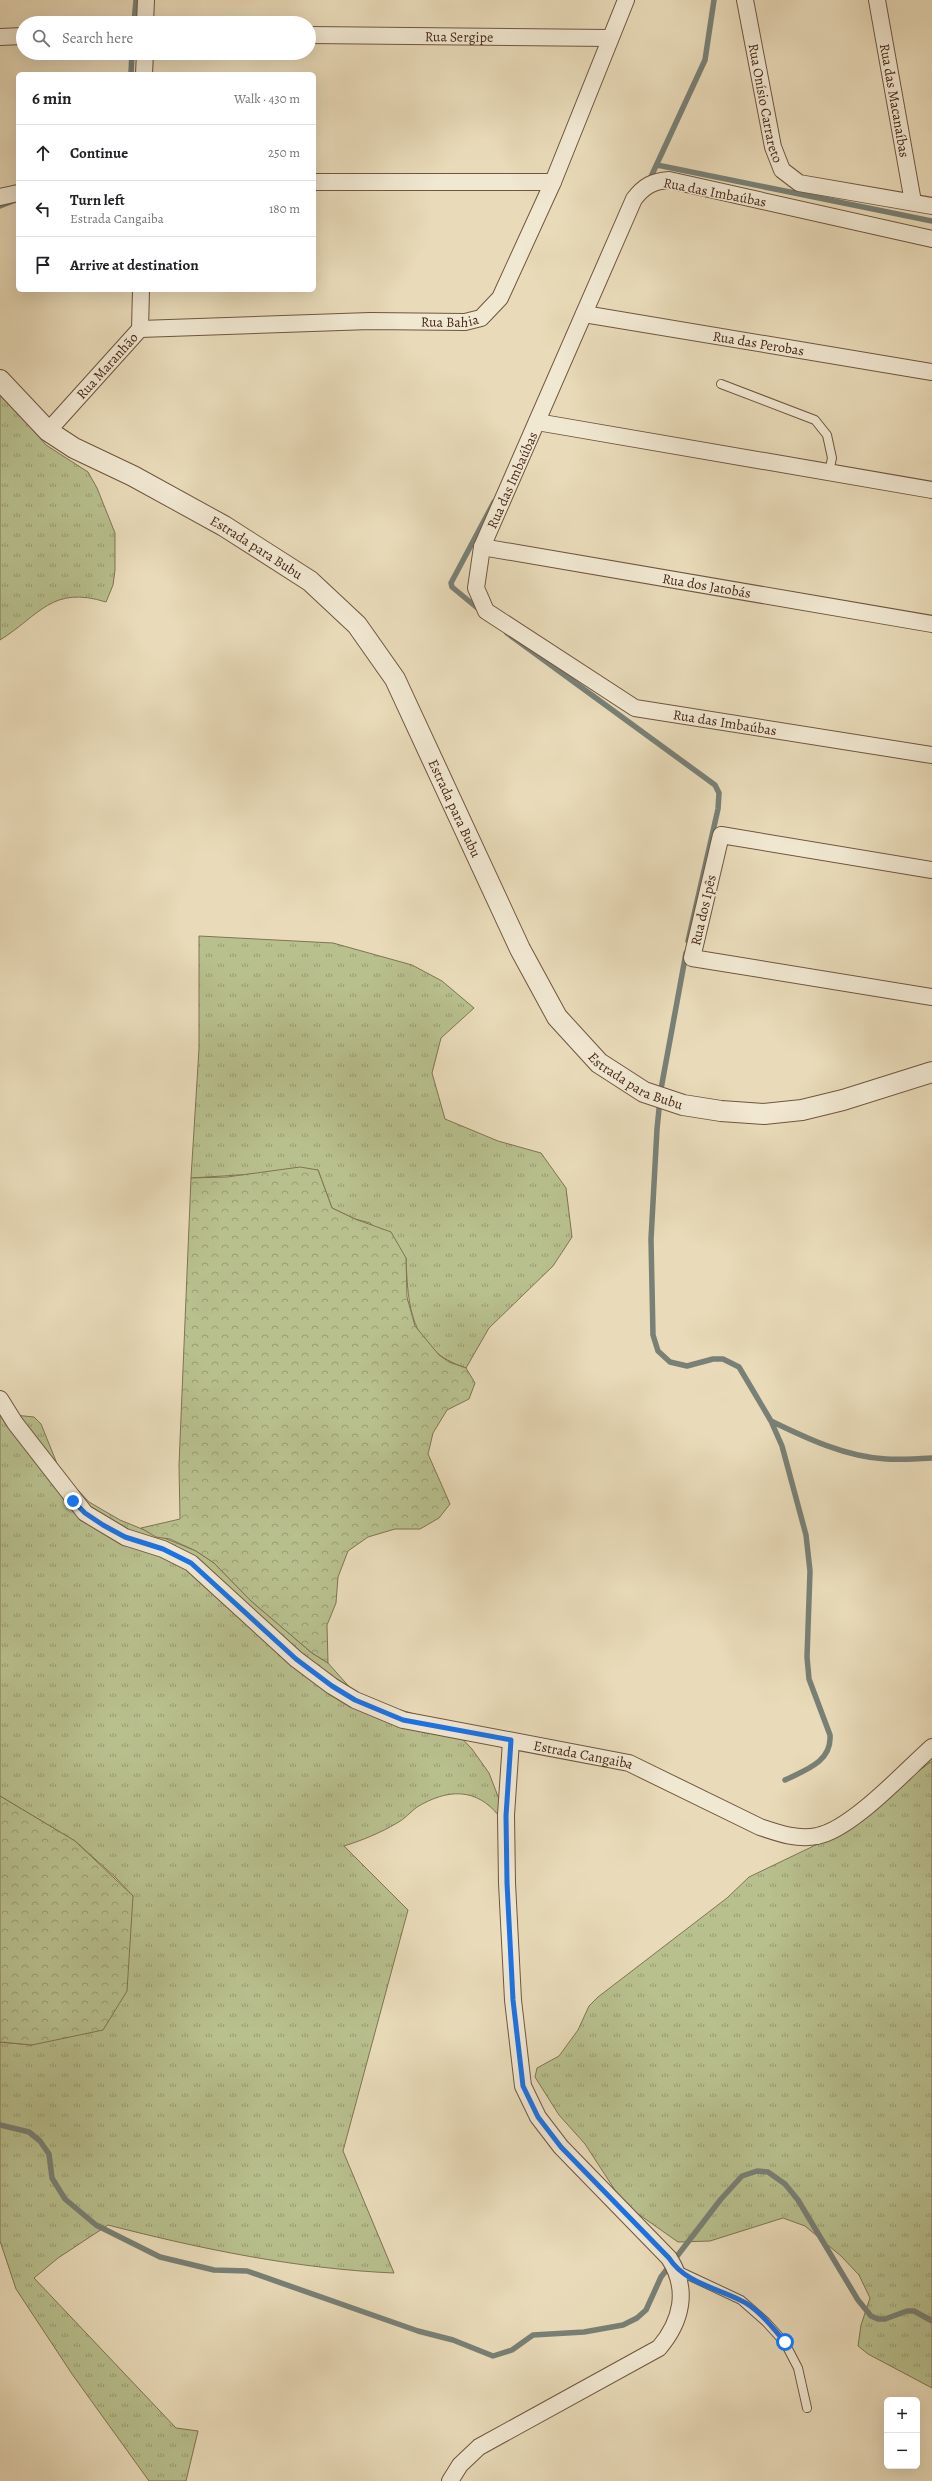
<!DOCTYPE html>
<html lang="en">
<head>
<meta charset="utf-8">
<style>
	body { margin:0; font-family:Alegreya,serif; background:#f6f6f6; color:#202124 }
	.controls { position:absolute; right:12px; bottom:12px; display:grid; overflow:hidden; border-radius:6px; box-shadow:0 4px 16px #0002 }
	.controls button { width:36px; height:36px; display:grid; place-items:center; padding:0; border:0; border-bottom:1px solid #e0e0e0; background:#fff; color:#202124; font:20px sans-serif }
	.stop { position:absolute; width:12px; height:12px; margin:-9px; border:3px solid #1a73e8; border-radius:50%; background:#fff }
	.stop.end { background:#1a73e8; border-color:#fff; box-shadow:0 1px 4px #0008 }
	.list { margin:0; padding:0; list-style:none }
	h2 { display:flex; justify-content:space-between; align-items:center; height:52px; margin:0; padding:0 16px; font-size:17px }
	h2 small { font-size:13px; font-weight:400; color:#757577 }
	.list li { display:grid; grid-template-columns:26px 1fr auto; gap:12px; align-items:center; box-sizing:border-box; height:56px; padding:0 16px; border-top:1px solid #e0e0e0 }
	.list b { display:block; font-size:15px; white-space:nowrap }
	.list p { margin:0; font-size:13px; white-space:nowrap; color:#757577 }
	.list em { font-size:13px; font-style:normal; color:#757577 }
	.icon { flex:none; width:22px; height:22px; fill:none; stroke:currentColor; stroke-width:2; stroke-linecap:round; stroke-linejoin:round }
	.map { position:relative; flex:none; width:932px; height:2481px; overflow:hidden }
	.search { position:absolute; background:#fff; box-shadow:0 4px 16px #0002; left:16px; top:16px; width:300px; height:44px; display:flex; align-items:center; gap:10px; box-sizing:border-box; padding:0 14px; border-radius:22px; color:#757577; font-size:15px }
	.panel { position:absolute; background:#fff; box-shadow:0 4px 16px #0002; left:16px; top:72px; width:300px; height:220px; border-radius:6px }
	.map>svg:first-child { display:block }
	.grass { fill:url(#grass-tufts); stroke:#807452 }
	.forest { fill:url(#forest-crowns); stroke:#807452 }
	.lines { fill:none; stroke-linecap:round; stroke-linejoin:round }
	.stream { stroke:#798076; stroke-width:5.5 }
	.service-casing { stroke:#70553f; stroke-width:10 }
	.minor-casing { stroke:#70553f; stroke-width:18 }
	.tertiary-casing { stroke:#70553f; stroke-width:22 }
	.service { stroke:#f1e8d2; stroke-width:8 }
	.minor { stroke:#f1e8d2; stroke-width:16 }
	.tertiary { stroke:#f1e8d2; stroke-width:20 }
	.route { stroke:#1a73e8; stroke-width:5 }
	.labels { text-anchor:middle; stroke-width:3; stroke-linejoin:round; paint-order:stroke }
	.street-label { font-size:14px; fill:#482816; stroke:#f1e8d2 }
</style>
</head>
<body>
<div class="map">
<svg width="932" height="2481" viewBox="0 0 932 2481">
	<defs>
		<pattern id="grass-tufts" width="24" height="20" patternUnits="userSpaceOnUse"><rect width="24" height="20" fill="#b8c08e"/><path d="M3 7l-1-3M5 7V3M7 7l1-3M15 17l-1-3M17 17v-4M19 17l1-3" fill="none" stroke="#989c73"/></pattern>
		<pattern id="forest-crowns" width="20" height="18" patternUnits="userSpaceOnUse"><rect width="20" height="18" fill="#b8c08e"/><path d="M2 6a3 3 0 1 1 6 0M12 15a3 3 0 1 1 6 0" fill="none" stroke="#989c73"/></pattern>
	</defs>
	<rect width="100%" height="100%" fill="#e9dbb9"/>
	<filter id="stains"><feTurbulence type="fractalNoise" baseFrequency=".005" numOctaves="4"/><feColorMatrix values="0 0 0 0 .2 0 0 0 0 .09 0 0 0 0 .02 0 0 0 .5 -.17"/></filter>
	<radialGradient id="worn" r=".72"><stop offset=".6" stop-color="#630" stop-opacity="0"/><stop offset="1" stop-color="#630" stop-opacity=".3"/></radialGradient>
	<path class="grass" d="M0,391L46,445L88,472L97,488L115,533V570L113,585L106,602C52,585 40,615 0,640Z
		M199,936L333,943L412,965L442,981L474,1008L441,1038L432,1073L445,1119L498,1141L541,1153L566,1188L572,1237L553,1266L489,1328L466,1368C410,1349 408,1308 406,1258L370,1223L355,1219L332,1208L318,1170L191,1178L199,1049Z
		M0,1400L14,1415L34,1417L41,1424L60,1471L89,1502L120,1520L196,1551L214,1563L251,1601L312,1653L328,1663L353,1691L394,1708L448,1724L472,1749L489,1773L499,1799V1816C476,1787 447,1789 417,1807C410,1812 405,1819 397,1823C380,1833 363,1840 344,1846L408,1910L343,2151L394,2273C298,2269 201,2249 108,2225L58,2258L34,2278L176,2428L198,2431L186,2481H149L72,2374L16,2289L0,2241V2042L32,2045L133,1896L115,1877L75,1841L0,1796Z
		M932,1761V2388L868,2354L858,2346L861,2325L870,2298L859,2275L841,2256L805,2226L783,2218L710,2241L678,2242L624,2204L585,2144L559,2115L535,2077L537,2068L559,2056L578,2030L589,2006L598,1997L727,1898L749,1877L824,1841Z"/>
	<path class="forest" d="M300,1167L318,1170L332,1208L355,1219L391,1232L406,1258L407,1297L415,1326L439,1355L449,1362L466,1368L475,1383L469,1399L447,1410L433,1433L428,1454L450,1504L439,1518L420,1529H395L368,1537L348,1551L338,1577L336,1603L327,1625L328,1663L312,1653L251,1601L214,1563L196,1551L170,1539L156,1537L141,1528L180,1519L179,1465L191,1178L227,1177Z
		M0,1796L75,1841L133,1896L127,1991L103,2030L32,2045L0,2042Z"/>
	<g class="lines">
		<path class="stream" d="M134,23L136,0
			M131,74L132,53
			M657,165L932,221
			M649,181L705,60L714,0
			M0,206L13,201
			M481,611L452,587L451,583L494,502
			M507,633L715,785L719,793L718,809L688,941
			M686,953L661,1089L657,1129L651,1239L653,1335L658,1351L670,1362L687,1366L713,1359H723L739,1367L771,1421L782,1446L806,1535L810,1571L807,1657L809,1679L830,1735C832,1762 805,1770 785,1780
			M771,1421C806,1438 846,1457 886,1459C901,1460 917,1459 932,1458
			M0,2125L29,2132L40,2141L49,2154L52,2178L65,2199L96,2225L160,2257L214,2270L247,2271L418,2331L453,2340L493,2356L512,2350L533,2335L584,2332L623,2325L637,2318L646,2310L661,2277L721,2199L742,2176L757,2171L768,2172L785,2184L798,2200L858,2300L871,2316L878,2319H885L907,2311H914L932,2321"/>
		<defs>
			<path id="service" d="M721,384L815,420L827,435L832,458L829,472
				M677,2270L741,2300L766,2322L785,2343L798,2368L807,2408"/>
			<g id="minor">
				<path id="s1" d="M745,0L773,147L782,170L799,183L932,206"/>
				<path id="s2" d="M877,0L913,202"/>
				<path d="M145,23L146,0"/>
				<path id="s3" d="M309,35L609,38"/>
				<path d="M0,37L23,36"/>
				<path d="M144,74L145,53"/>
				<path d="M314,182H553"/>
				<path d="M0,197L18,193"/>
				<path id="s4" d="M932,239L669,180C653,181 644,186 634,199L482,547L476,588L486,611L635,708L932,755"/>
				<path id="s5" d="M584,314L932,372"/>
				<path id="s6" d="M140,329L370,321L465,322L481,318L500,298L553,182L626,0"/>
				<path d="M537,422L932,490"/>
				<path id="s7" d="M48,431L140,329L141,290"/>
				<path id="s8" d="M482,547L932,624"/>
				<path d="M932,870L721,835L692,958L932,997"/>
				<path id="s9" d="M0,1399L15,1423L85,1513L125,1537L163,1549L191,1563L296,1659L332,1686L355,1700L403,1720L629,1763L760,1827C778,1833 797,1840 817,1836C851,1830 905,1771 932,1747"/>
				<path d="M450,2481L460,2465L479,2447L659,2348C682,2321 689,2289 669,2258L561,2147L538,2117L523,2086L513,2000L507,1883L506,1815L511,1741"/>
			</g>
			<g id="tertiary">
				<path id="s10" d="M0,380L48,431L74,448L133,476L224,526L310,581L357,625L395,679L520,949L557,1017L599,1063L644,1092L683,1105L721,1111L764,1114L802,1110L843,1100L932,1072"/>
			</g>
		</defs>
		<use href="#service" class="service-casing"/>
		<use href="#minor" class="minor-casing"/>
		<use href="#tertiary" class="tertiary-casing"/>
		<use href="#service" class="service"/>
		<use href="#minor" class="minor"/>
		<use href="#tertiary" class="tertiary"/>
	</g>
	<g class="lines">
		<path class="route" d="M73,1501L85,1513L103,1525L125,1537L163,1549L191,1563L296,1659L332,1686L355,1700L403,1720L511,1740L506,1816L507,1883L513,2000L523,2086L538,2117L561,2147L669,2258C684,2282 716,2288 740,2300C758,2308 773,2328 785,2342"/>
	</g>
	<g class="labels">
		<g class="street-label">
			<text dy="5" stroke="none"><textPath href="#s3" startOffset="150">Rua Sergipe</textPath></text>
			<text dy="5" stroke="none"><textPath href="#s2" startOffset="102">Rua das Macanaíbas</textPath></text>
			<text dy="5" stroke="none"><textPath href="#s1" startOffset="105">Rua Onísio Carrareto</textPath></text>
			<text transform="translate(715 192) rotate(11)" y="5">Rua das Imbaúbas</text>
			<text dy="5" stroke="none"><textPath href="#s6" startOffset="310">Rua Bahia</textPath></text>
			<text dy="5" stroke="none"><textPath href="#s5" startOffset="177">Rua das Perobas</textPath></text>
			<text dy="5" stroke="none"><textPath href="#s7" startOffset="88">Rua Maranhão</textPath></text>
			<text transform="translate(512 480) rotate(-66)" y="5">Rua das Imbaúbas</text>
			<text dy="5" stroke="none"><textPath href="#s10" startOffset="309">Estrada para Bubu</textPath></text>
			<text dy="5" stroke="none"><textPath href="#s8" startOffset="228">Rua dos Jatobás</textPath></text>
			<text dy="5" stroke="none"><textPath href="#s4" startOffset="1026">Rua das Imbaúbas</textPath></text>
			<text dy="5" stroke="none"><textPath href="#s10" startOffset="645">Estrada para Bubu</textPath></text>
			<text transform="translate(703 910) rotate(-77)" y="5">Rua dos Ipês</text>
			<text dy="5" stroke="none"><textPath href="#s10" startOffset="981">Estrada para Bubu</textPath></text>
			<text dy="5" stroke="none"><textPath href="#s9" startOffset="710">Estrada Cangaiba</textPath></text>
		</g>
	</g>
	<rect width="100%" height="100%" filter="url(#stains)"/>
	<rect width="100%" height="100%" fill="url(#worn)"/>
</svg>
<div class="controls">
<button>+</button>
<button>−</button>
</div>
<div class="stop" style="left:785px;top:2342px"></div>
<div class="stop end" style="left:73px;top:1501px"></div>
<div class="search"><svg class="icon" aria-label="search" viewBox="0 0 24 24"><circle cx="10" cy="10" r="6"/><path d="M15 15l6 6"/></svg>Search here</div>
<section class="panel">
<h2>6 min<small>Walk · 430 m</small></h2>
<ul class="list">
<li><svg class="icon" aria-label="ahead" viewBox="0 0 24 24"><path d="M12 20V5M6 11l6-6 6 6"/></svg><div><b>Continue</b></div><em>250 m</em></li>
<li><svg class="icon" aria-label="left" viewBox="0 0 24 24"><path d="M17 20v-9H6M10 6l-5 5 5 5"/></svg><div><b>Turn left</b><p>Estrada Cangaiba</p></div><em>180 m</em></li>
<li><svg class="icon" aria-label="arrive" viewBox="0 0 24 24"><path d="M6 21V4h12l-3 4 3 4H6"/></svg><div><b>Arrive at destination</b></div></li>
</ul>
</section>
</div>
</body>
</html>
